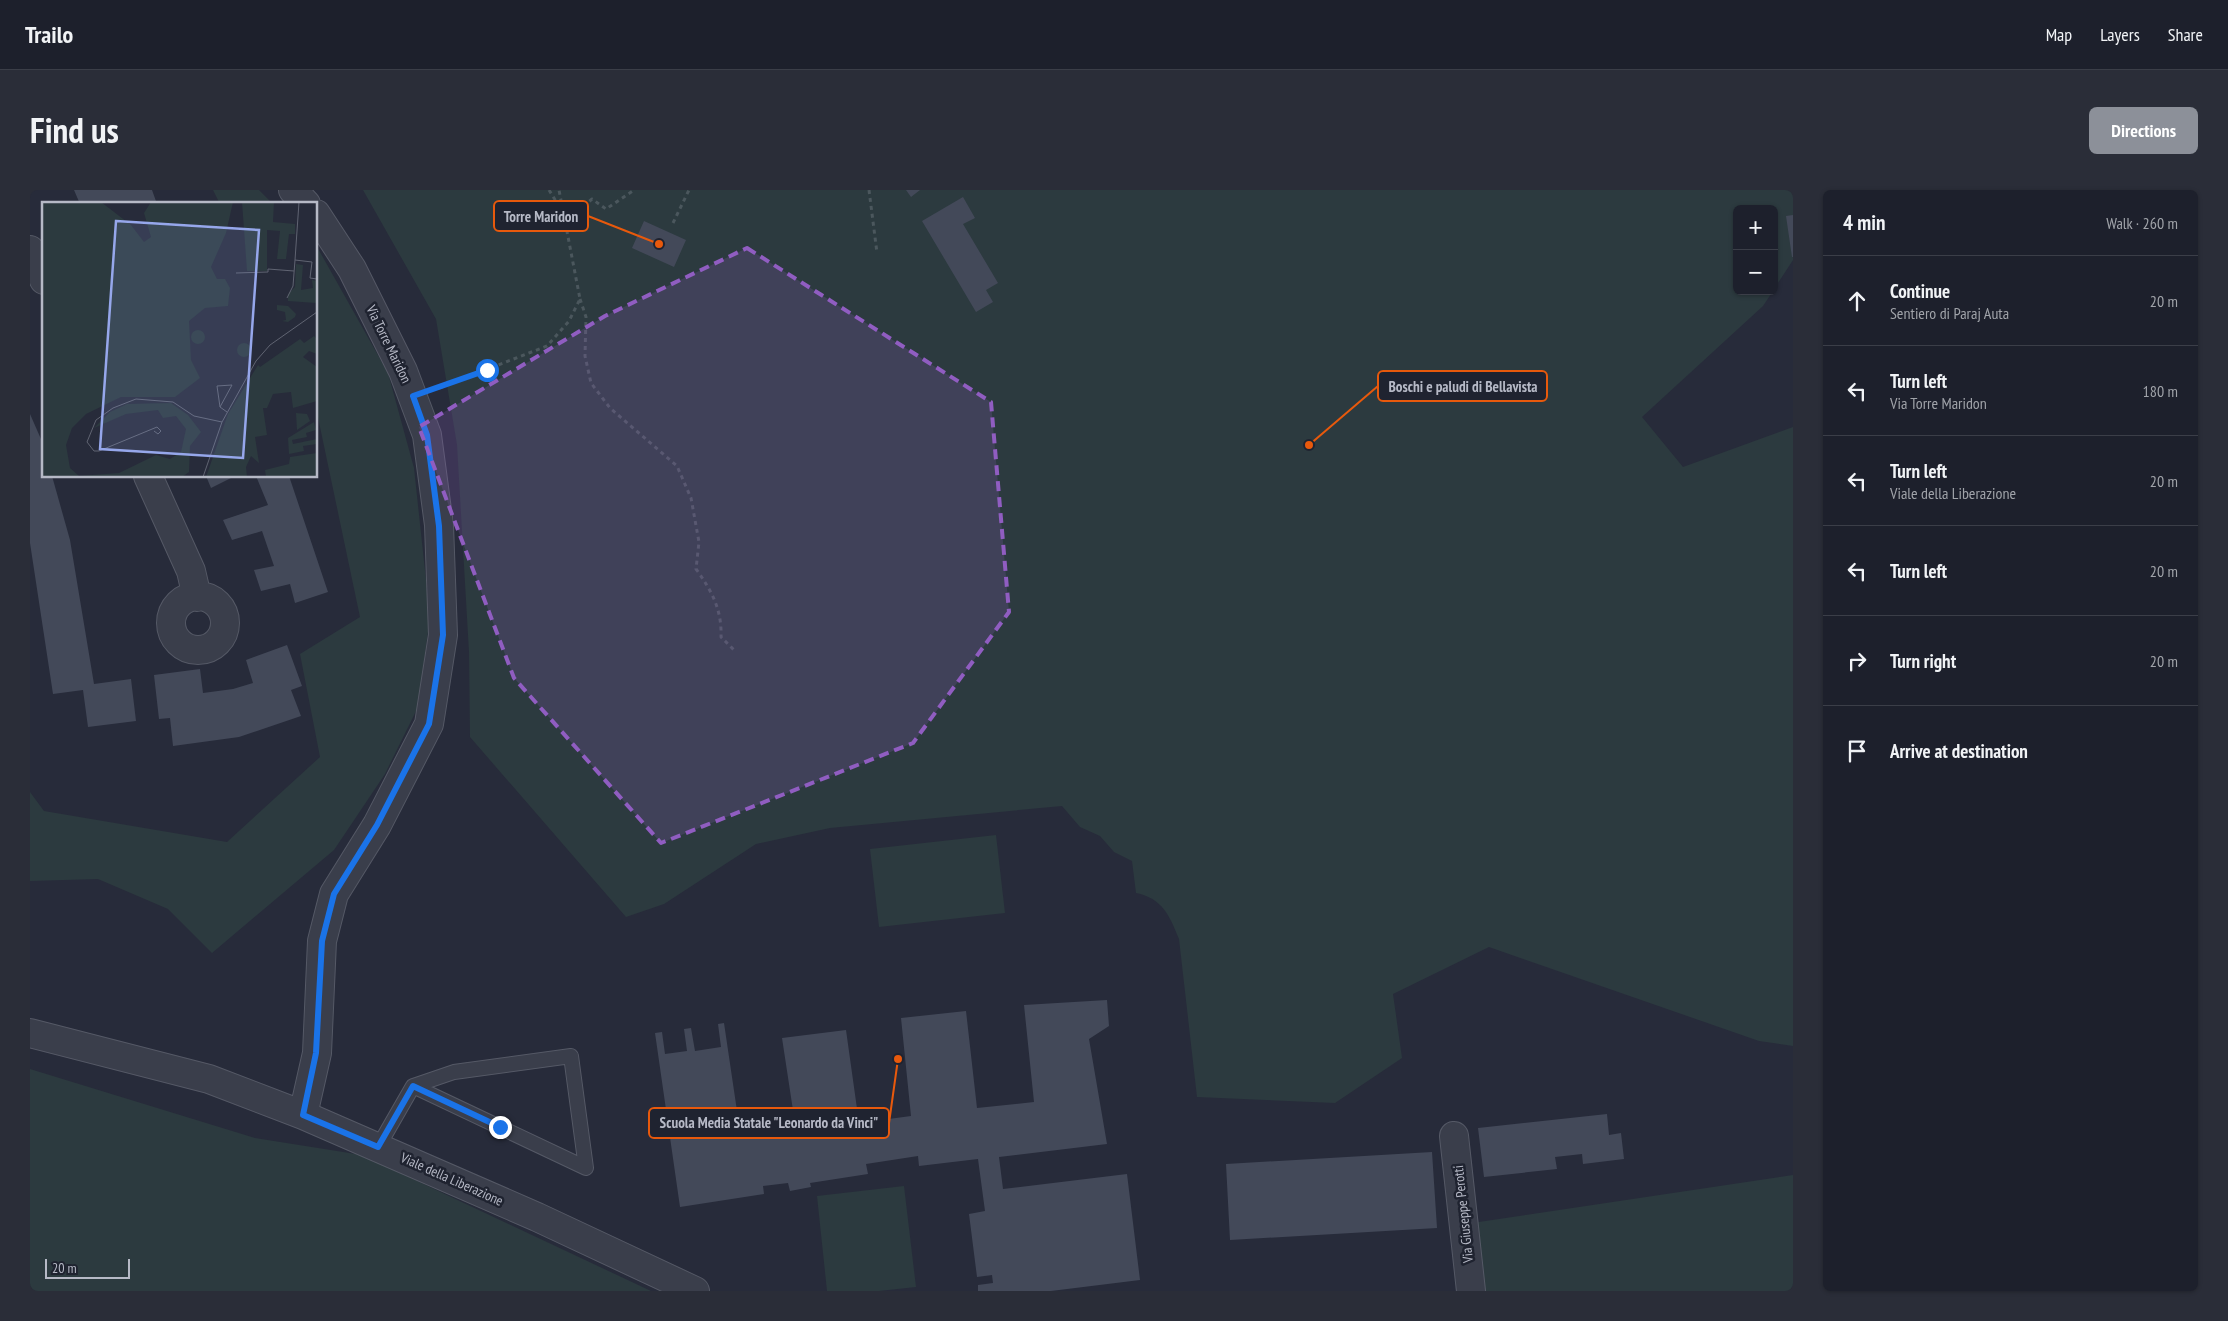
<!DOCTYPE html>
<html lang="en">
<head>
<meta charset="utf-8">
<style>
	body { margin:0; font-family:"PT Sans Narrow",sans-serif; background:#2a2d38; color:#f1f3f6 }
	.controls { position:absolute; right:15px; top:15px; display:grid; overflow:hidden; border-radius:8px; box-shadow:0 1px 4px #0004 }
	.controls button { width:45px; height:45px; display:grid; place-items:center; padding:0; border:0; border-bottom:1px solid #3b3e48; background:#1d202c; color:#f1f3f6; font:25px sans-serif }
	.scale { position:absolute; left:15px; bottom:12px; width:85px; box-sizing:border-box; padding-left:5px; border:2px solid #b6b9c6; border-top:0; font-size:14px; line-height:18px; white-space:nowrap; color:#b6b9c6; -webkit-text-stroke:4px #1f2330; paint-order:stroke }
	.stop { position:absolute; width:15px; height:15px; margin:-11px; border:4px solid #1a73e8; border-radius:50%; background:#fff }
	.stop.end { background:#1a73e8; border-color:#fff; box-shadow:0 1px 5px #0008 }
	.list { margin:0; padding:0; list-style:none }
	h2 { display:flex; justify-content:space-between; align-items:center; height:65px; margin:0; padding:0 20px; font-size:21px }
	h2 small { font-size:16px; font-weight:400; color:#a0a3a9 }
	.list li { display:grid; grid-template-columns:32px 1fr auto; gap:15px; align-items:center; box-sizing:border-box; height:90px; padding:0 20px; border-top:1px solid #3b3e48 }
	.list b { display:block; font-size:19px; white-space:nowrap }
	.list p { margin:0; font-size:16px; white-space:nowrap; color:#a0a3a9 }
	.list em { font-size:16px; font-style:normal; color:#a0a3a9 }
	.icon { flex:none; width:28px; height:28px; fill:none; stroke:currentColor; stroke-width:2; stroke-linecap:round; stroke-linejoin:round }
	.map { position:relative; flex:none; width:1763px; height:1101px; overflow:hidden; border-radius:8px }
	header { display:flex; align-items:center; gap:30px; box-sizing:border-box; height:70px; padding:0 25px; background:#1d202c; border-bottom:1px solid #3b3e48 }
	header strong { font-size:24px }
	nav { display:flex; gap:28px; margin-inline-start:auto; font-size:18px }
	.intro { display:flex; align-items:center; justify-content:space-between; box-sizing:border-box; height:120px; padding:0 30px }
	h1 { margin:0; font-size:35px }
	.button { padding:12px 22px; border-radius:8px; background:#8c9099; color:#fff; font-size:18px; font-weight:700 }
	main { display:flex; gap:30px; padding:0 30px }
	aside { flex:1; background:#1d202c; border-radius:8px; box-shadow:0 1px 4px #0004 }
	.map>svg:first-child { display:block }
	.green { fill:#2c3a3f }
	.building { fill:#434959 }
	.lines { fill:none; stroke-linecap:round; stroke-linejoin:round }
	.service-casing { stroke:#555966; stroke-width:16 }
	.minor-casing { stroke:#555966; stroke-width:30 }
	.path { stroke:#4b575d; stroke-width:3; stroke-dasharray:4 4; stroke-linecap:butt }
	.service { stroke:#3a3e4b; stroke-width:14 }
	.minor { stroke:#3a3e4b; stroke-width:28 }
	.route { stroke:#1a73e8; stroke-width:6 }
	.marked { fill:#905dc1; fill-opacity:0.2; stroke:#905dc1; stroke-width:4; stroke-dasharray:10 6; stroke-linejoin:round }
	.labels { text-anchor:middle; stroke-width:5; stroke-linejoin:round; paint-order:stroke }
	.street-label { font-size:14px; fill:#b6b9c6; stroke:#1f2330 }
	.inset-road { fill:none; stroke:#606472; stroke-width:1 }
	.view { fill:#96a7eb; fill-opacity:0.15; stroke:#96a7eb; stroke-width:2.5 }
	.inset-edge { fill:none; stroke:#b6b9c6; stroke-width:2.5 }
	.leader { fill:none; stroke:#e8590c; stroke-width:2 }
	.callout-dot { fill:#e8590c; stroke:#1f2330; stroke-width:2 }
	.callout { fill:#1f2330; stroke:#e8590c; stroke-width:2 }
	.callout-label { font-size:15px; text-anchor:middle; font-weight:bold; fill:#b6b9c6 }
</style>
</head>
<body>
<header>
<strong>Trailo</strong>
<nav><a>Map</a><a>Layers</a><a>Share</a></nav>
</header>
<div class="intro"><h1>Find us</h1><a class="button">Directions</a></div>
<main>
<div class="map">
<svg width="1763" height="1101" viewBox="0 0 1763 1101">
	<rect width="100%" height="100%" fill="#272b3a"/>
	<path class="green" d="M183,0H229L243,14H190Z
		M333,0H1763V70L1744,99V19H1707V101H1743L1733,116L1612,227L1653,277L1763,237V856L1729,851L1459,757L1363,804L1372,868L1305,913L1167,907L1149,749C1140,726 1132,708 1106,703L1102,671L1084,662L1070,646L1050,637L1032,616L800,638L726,654L634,714L596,727L440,547L439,462L427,255L406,129Z
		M286,55L358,183L384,278L400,427L388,517L355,584L304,660L182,763L138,719L68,689L0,691V602L14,621L197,652L290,567L270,464L330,427L286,218Z
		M966,645L975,723L849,737L840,659Z
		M0,879L225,948L332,965L621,1101H0Z
		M1763,985V1101H1447L1442,1033Z
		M874,996L886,1097L849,1101H797L787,1006Z"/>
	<path class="building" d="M44,0H122L127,14H50Z
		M876,0H890L881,7Z
		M933,7L945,28L933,34L968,93L956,100L963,112L946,122L892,31Z
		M1763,25V67H1762L1756,26Z
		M614,31L656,50L644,77L602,58Z
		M0,224L14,256V286H22L40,350L64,494L101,489L106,531L58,537L53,500L23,504L0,353Z
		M176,286H205L181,298Z
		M226,286H259L298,402L265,413L260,394L231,401L224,380L244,376L232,341L202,350L193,330L238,315Z
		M257,455L272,496L261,500L271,526L209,547L143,556L140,528L129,529L124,485L170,479L173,503L203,499L223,493L216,470Z
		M1077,810L1079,836L1059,849L1077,954L969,967L973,999L1097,984L1110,1090L1021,1101H948V1095L963,1093L962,1085L947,1087L939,1024L955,1021L948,969L889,976L888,966L836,974L838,984L780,993L781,997L760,1001L758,993L733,996L734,1004L650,1017L625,843L632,842L635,864L657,861L654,839L661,838L665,861L691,857L688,834L694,833L711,948L766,940L752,848L816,840L829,933L881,926L871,828L936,821L947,918L1004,912L994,815Z
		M1577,924L1579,945L1591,943L1594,969L1553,974L1552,964L1525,967L1527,979L1454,987L1448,938Z
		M1402,962L1407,1038L1200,1050L1196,974Z"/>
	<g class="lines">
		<defs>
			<path id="service" d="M348,957L383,896L424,882L541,866L556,978L383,896"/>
			<path id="minor" d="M263,0L276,14
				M0,60L14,90
				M118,286L161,381L167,407
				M141 433a27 27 0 1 1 54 0a27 27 0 1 1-54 0Z
				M0,843L179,889L273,925L507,1027L665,1101
				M273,925L287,863L292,751L304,704L347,635L399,534L413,445L409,335L397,245L373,181L322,79L286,24
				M1424,946L1441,1101"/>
		</defs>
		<use href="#service" class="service-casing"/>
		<use href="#minor" class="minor-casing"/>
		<path class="path" d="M519,0L532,21
			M839,0L847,63
			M535,32L562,9L576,19L604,0
			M643,33L659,0
			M550,109L556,127L555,166L561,193L580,218L647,276L661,308L669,352L666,379C682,401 692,420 691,447L704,460
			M409,198L517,156L539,131L550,109L529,0"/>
		<use href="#service" class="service"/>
		<use href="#minor" class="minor"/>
	</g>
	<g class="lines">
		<path class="route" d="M457,180L383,206L397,245L409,336L413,445L399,534L347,635L304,704L292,751L286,863L273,925L348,957L383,896L470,937"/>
	</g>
	<path class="marked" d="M717,58L961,212L979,422L883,553L631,653L484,488L389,237L575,126Z"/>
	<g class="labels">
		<g class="street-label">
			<text transform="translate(359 154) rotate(64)" y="5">Via Torre Maridon</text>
			<text transform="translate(422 989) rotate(24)" y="5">Viale della Liberazione</text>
			<text transform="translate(1433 1024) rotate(-96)" y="5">Via Giuseppe Perotti</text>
		</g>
	</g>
	<g transform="translate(12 12)">
		<rect width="275" height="275" fill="#272b3a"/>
		<path d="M0,0H59L89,23L102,40L109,35L102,11L109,0H191L184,31L169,65L175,77H183L188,86L186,104L163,106L147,119L149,158L158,176L133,195H79L44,212L30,226L24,243L28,266L37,274L77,271L114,253L128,257L139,250L144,227L134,214L121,216L116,208L84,212L52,226L68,210L85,202L129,201L146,213L159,230L148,244L147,270L140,275H0ZM200,0H232L231,20L253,22V32H247L244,57H235L238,29L225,28V69H205ZM254,62L261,63L259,88L271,86L270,78L275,79V101L246,99V92L253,85ZM235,103L246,104L254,112L253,115L246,120L240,119L244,118L243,110L235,108ZM149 135a7 7 0 1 1 14 0a7 7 0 1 1-14 0ZM272,134L275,137V152L267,149L261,155L275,165V199L251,206L249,190L231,192L225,206H221L225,233L213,235L217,261L209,254L204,265L205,275H164L186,212L216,163L218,165L258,137L262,141ZM195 148a7 7 0 1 1 14 0a7 7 0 1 1-14 0ZM254,211L265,212L268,219L255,228ZM272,220L274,228L264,231L265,235L250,238L251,242L275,237V242L261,244L262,249L247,252L246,236ZM275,251V275H224L223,268L247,262L248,255Z" fill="#2c3a3f"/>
		<path class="inset-road" d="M257,0L253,58L270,60L268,76L275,77M194,71L226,70V67L252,69M245,96L251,84L253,58M178,205L190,183L175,184L178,205L185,210M112,229L116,232L119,229L115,225L57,249H52L45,240L54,218L71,206L94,197L131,200L152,214L180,220M161,275L180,220L214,159L228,143L275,110"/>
		<path class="view" d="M74,19L217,28L201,256L58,247Z"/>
		<rect width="275" height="275" class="inset-edge"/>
	</g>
	<path class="leader" d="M629 54L558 26M1279 255L1348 196M868 869L859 933"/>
	<g class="callout-dot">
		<circle cx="629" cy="54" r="5"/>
		<circle cx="1279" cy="255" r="5"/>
		<circle cx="868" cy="869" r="5"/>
	</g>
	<g class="callout">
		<rect x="464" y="11" width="94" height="30" rx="5"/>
		<rect x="1348" y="181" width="169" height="30" rx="5"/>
		<rect x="619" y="918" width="240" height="30" rx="5"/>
	</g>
	<g class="callout-label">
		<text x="511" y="32">Torre Maridon</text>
		<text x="1433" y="202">Boschi e paludi di Bellavista</text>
		<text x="739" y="938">Scuola Media Statale "Leonardo da Vinci"</text>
	</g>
</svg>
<div class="controls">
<button>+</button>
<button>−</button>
</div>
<div class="scale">20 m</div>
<div class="stop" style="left:457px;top:180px"></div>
<div class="stop end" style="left:470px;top:937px"></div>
</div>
<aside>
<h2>4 min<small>Walk · 260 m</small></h2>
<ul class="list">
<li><svg class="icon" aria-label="ahead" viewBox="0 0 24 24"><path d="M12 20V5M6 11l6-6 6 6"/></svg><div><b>Continue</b><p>Sentiero di Paraj Auta</p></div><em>20 m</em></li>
<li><svg class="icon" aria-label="left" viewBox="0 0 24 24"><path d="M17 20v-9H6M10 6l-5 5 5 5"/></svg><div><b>Turn left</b><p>Via Torre Maridon</p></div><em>180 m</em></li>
<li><svg class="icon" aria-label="left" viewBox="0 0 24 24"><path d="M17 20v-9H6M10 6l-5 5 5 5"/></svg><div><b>Turn left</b><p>Viale della Liberazione</p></div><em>20 m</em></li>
<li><svg class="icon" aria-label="left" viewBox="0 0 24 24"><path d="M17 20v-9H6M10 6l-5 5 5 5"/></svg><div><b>Turn left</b></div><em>20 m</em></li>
<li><svg class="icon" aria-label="right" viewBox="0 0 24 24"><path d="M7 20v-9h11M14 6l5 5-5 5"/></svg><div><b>Turn right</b></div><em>20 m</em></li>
<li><svg class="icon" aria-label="arrive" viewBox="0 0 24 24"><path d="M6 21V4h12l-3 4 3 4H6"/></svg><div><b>Arrive at destination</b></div></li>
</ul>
</aside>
</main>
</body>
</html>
